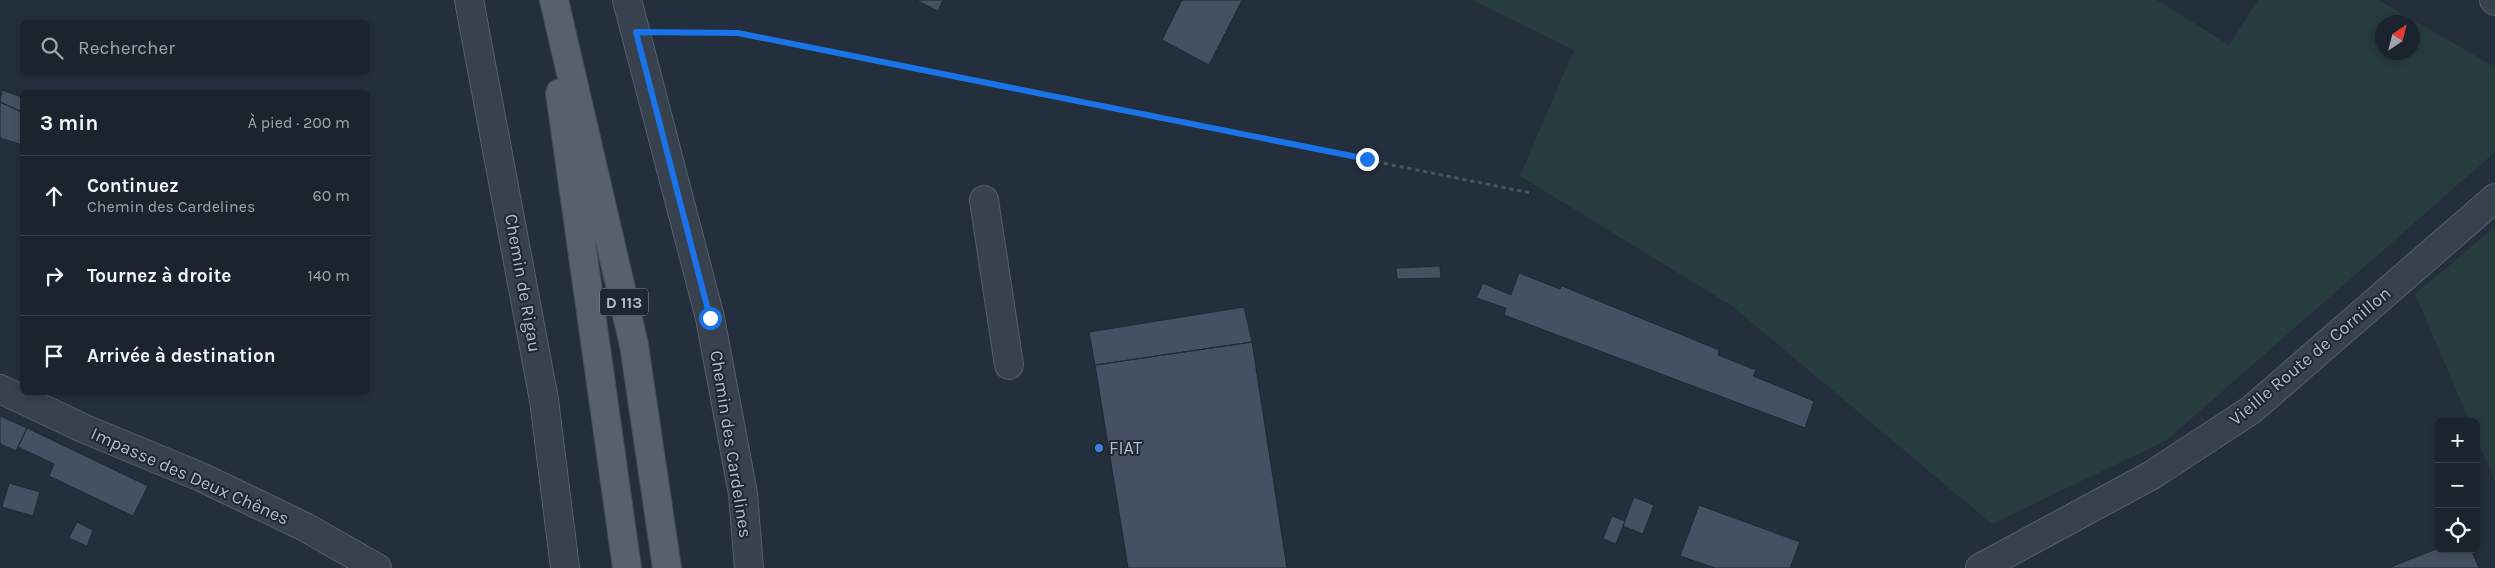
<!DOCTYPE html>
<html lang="fr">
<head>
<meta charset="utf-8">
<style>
	body { margin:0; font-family:Karla,sans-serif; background:#282f3a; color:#f1f3f6 }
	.controls { position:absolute; right:15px; bottom:15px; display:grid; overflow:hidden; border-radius:8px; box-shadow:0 2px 8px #0003 }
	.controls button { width:45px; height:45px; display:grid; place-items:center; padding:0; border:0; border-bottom:1px solid #39404a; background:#1b232e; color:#f1f3f6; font:25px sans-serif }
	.compass { position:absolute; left:2375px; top:15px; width:45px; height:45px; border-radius:50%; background:#1b232e; box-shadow:0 2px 8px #0003; rotate:35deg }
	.stop { position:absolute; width:15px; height:15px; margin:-11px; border:4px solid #1a73e8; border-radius:50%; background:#fff }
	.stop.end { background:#1a73e8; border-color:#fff; box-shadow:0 1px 5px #0008 }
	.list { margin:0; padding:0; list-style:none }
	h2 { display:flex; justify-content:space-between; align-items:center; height:65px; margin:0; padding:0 20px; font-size:21px }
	h2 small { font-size:16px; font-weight:400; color:#a0a4aa }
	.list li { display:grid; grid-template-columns:32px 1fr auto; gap:15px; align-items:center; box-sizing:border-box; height:80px; padding:0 20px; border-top:1px solid #39404a }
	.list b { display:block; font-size:19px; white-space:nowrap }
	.list p { margin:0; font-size:16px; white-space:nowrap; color:#a0a4aa }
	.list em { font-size:16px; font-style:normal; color:#a0a4aa }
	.icon { flex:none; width:28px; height:28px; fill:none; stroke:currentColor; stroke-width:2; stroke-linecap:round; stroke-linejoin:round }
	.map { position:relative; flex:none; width:2495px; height:568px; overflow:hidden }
	.search { position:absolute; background:#1b232e; box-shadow:0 2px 8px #0003; left:20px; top:20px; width:350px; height:55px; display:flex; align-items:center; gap:12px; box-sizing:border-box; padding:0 18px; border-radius:8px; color:#a0a4aa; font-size:19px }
	.panel { position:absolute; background:#1b232e; box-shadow:0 2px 8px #0003; left:20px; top:90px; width:350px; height:305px; border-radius:8px }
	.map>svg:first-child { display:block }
	.green { fill:#263c3f; fill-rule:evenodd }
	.building { fill:#455162; stroke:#1f2835 }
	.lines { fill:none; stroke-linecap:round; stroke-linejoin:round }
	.minor-casing { stroke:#565f6c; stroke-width:30 }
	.major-casing { stroke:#414a57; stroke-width:30 }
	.path { stroke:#44595c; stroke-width:3; stroke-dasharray:4 4; stroke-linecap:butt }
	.minor { stroke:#38414e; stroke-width:28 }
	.major { stroke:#56606e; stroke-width:28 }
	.route { stroke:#1a73e8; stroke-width:6 }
	.shop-dot { fill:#3f7fe0; stroke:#1d2633; stroke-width:2 }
	.labels { text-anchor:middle; stroke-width:4; stroke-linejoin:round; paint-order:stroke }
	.shield { fill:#1d2633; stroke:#878f9c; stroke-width:1 }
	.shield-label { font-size:16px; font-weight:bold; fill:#b4bcc9 }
	.street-label { font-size:18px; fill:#b4bcc9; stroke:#1d2633 }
	.poi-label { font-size:18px; fill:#b4bcc9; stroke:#1d2633; text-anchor:start }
</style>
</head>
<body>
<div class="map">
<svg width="2495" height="568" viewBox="0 0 2495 568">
	<rect width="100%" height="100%" fill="#242f3e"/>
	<path class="green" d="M1472,0H2157L2229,45L2258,0H2378L2495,67V152L2167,440L1992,524L1732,306L1520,176L1574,50ZM2382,22H2412V52H2382Z
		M2495,227V481L2476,437V422H2470L2415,294Z"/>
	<path class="building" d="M916,0H943L938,11Z
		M1182,0H1242L1209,65L1162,40Z
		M2,90L22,97V112L0,102Z
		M0,102L22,112V145L0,138Z
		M1440,266L1441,278L1397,279L1396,268Z
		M1519,273L1560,289L1562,286L1719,350L1718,355L1756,370L1753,376L1814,401L1805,428L1504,315L1506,308L1476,298L1483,283L1511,295Z
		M1244,307L1252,342L1095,365L1089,332Z
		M1252,342L1287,568H1128L1095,365Z
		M0,416L27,428L16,451L0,444Z
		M27,428L148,486L133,516L49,476L54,464L18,447Z
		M9,483L40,492L33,516L2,507Z
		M1634,497L1654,505L1643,534L1623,526Z
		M1699,505L1800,542L1790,568H1715L1680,556Z
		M1612,516L1625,521L1616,544L1603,539Z
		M77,522L93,530L87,546L69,538Z
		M2439,548L2471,549L2479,568H2388Z"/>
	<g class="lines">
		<defs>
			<path id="minor" d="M469,0L544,400L565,568
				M627,0L710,318L743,494L749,568
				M2494,0L2495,1
				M984,200L1009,365
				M0,389L85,429L201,477L305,527L377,568
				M1980,568L2152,475L2251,410L2495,198"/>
			<path id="major" d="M554,0L634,345L667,568
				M560,93L627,568"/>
		</defs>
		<use href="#minor" class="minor-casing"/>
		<use href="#major" class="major-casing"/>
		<path class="path" d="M669,32L738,33L1531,193"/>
		<use href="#minor" class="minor"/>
		<use href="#major" class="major"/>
	</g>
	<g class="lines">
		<path class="route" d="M710,318L636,32L738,33L1367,159"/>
	</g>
	<circle class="shop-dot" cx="1099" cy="448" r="5"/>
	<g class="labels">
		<rect class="shield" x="600" y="288.5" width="48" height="27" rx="4"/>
		<g class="shield-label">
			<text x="624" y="308">D 113</text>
		</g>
		<g class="street-label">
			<text transform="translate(523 283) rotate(80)" y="6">Chemin de Rigau</text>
			<text transform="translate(2310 356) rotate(-40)" y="6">Vieille Route de Cornillon</text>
			<text transform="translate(731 444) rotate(81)" y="6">Chemin des Cardelines</text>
			<text transform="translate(190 476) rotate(24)" y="6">Impasse des Deux Chênes</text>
		</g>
		<g class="poi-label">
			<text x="1109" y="454">FIAT</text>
		</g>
	</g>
</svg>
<div class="controls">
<button>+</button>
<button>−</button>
<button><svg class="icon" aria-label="locate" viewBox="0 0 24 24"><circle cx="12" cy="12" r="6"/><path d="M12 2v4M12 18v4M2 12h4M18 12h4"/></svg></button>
</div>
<svg class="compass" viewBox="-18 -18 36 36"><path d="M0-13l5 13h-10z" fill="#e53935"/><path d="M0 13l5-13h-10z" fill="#a0a4aa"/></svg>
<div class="stop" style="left:710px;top:318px"></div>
<div class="stop end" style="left:1367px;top:159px"></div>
<div class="search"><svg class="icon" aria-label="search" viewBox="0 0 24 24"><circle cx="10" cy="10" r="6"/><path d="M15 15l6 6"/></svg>Rechercher</div>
<section class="panel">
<h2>3 min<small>À pied · 200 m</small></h2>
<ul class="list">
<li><svg class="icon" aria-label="ahead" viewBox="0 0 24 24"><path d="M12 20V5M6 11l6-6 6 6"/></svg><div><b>Continuez</b><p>Chemin des Cardelines</p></div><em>60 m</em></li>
<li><svg class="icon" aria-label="right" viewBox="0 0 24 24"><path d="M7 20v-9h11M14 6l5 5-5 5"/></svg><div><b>Tournez à droite</b></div><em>140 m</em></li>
<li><svg class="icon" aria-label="arrive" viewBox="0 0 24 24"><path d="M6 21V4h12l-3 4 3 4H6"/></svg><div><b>Arrivée à destination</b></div></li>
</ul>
</section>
</div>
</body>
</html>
